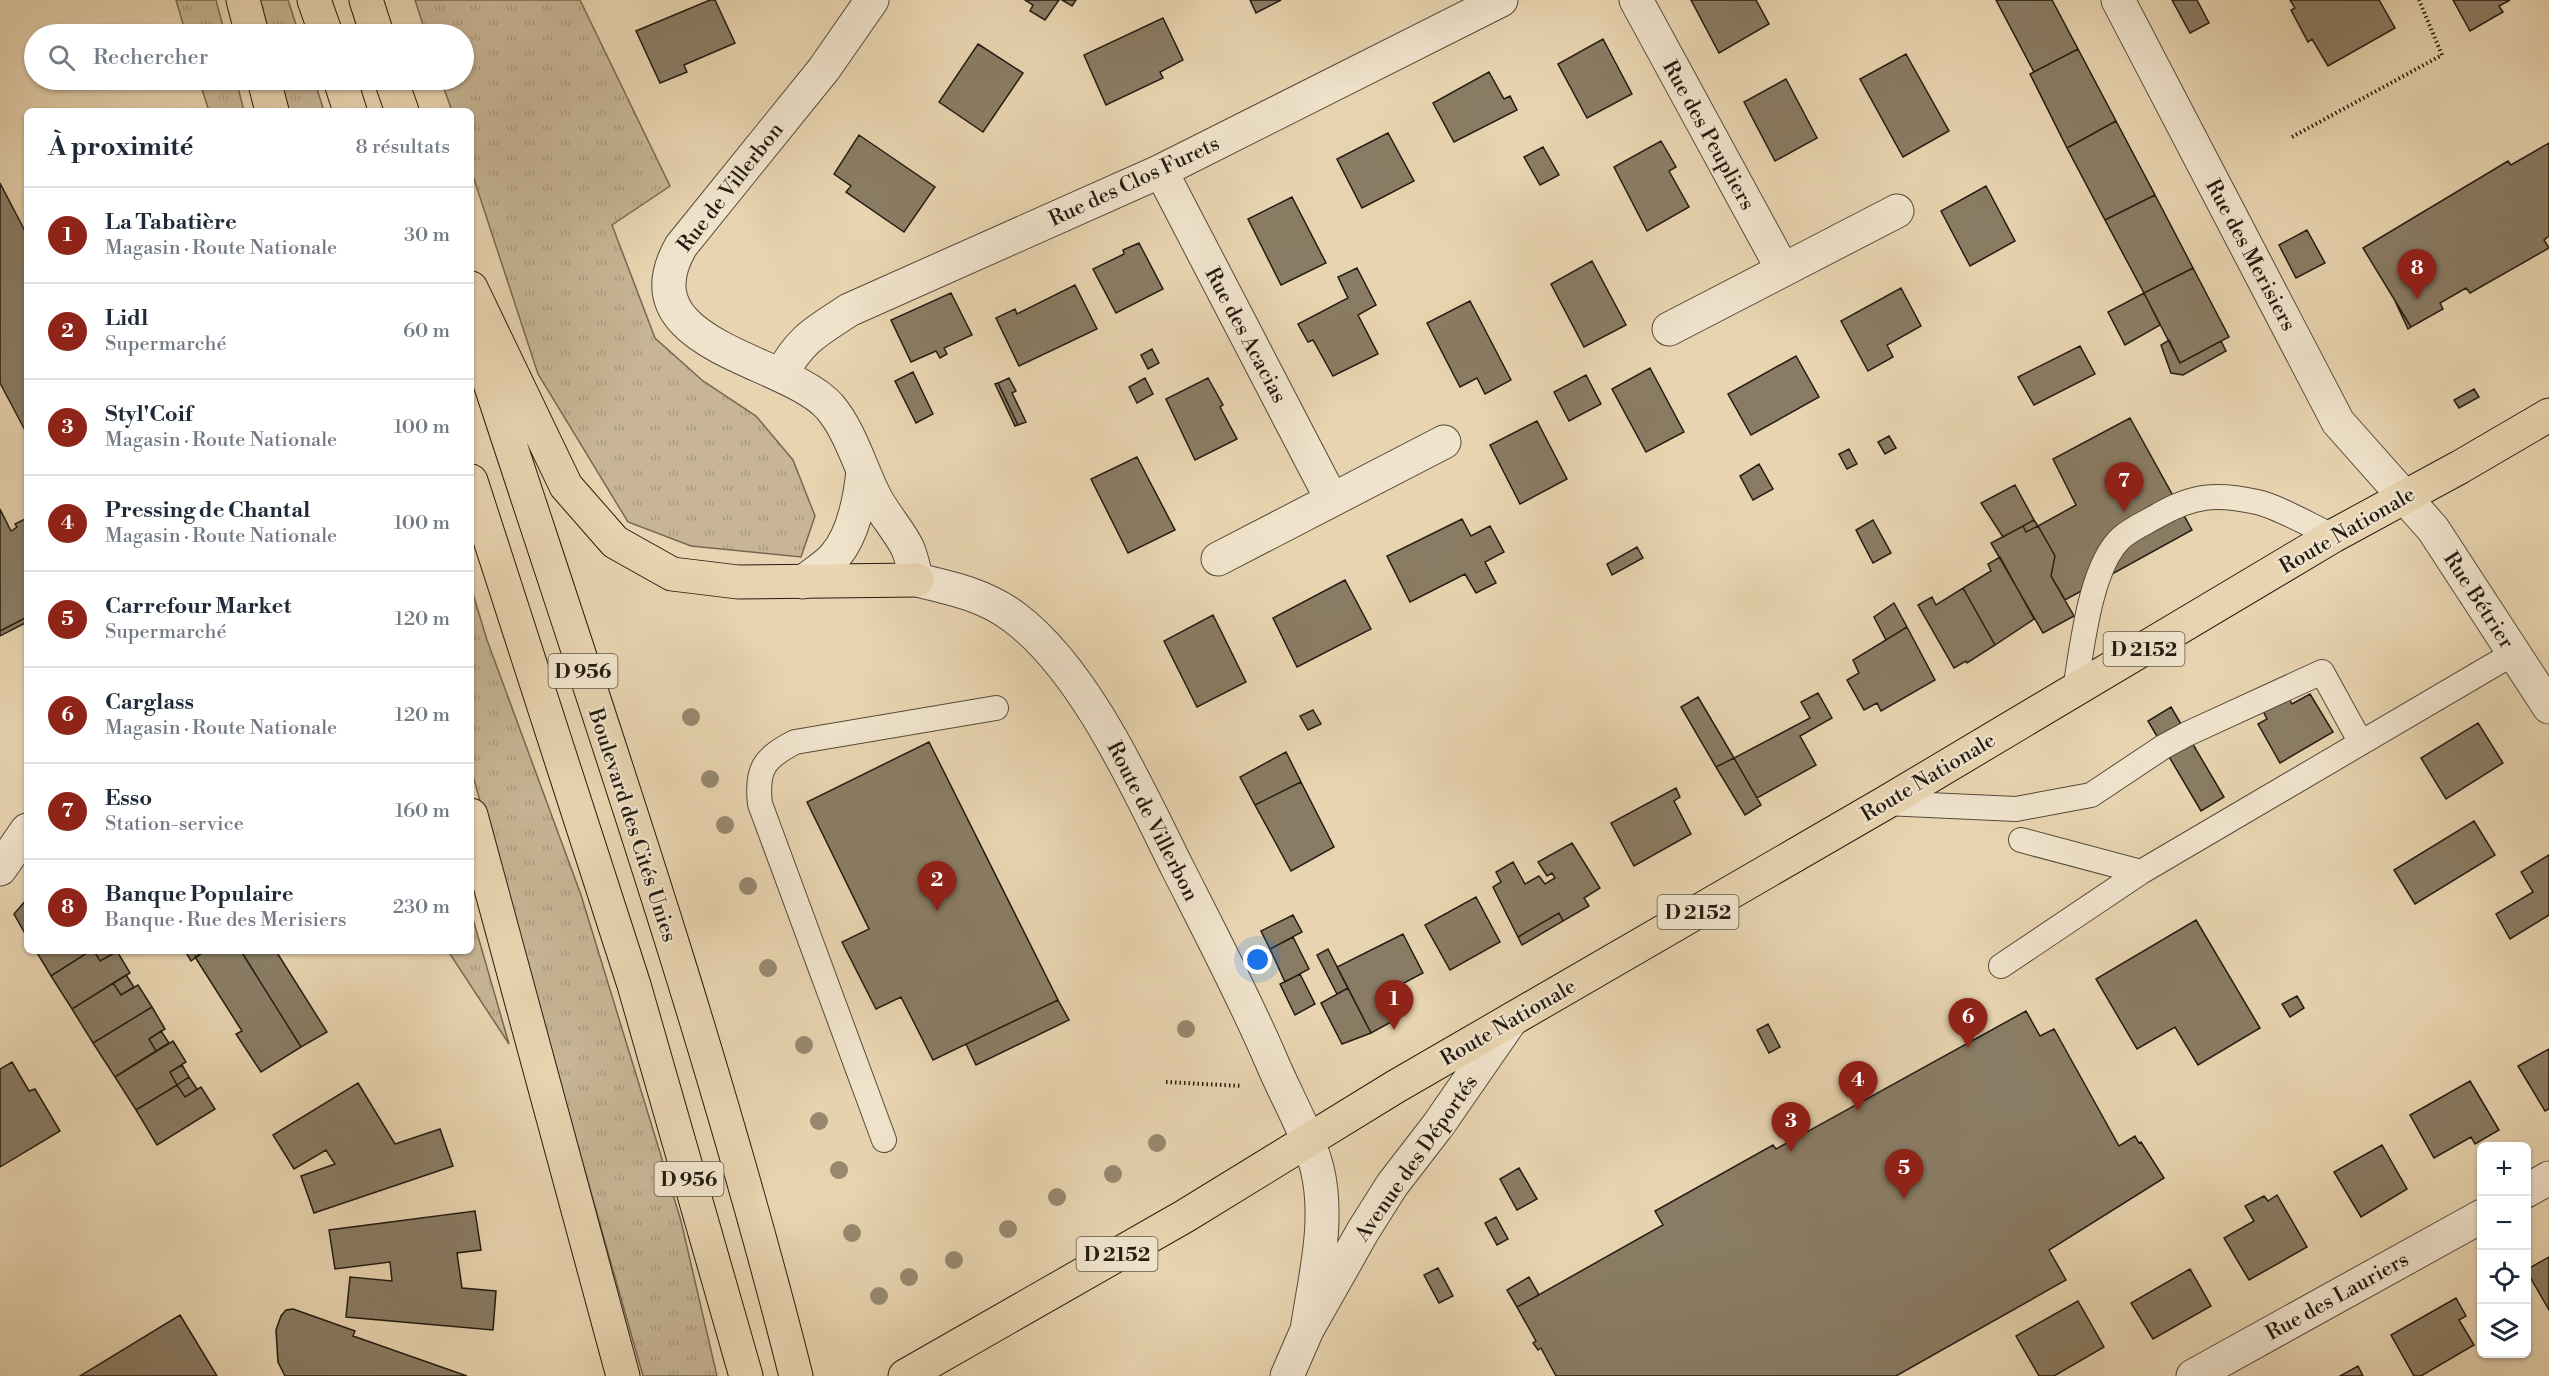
<!DOCTYPE html>
<html lang="fr">
<head>
<meta charset="utf-8">
<style>
	body { margin:0; font-family:"Libre Bodoni",serif; background:#f6f6f7; color:#1f2937 }
	.controls { position:absolute; right:18px; bottom:18px; display:grid; overflow:hidden; border-radius:9px; box-shadow:0 2px 4px #0004 }
	.controls button { width:54px; height:54px; display:grid; place-items:center; padding:0; border:0; border-bottom:2px solid #e0e1e3; background:#fff; color:#1f2937; font:30px sans-serif }
	.you { position:absolute; left:1258px; top:960px; width:21px; height:21px; margin:-15px; border:4px solid #fff; border-radius:50%; background:#1a73e8; box-shadow:0 0 0 9px #1a73e833 }
	.badge { display:grid; place-items:center; width:39px; height:39px; border-radius:50%; background:#8f2418; color:#fff; font-size:20px; font-weight:700 }
	.pin { position:absolute; translate:-50% -50px; filter:drop-shadow(0 2px 3px #0008) }
	.pin::after { content:''; position:absolute; top:32px; width:21px; height:18px; background:inherit; clip-path:polygon(0 0,100% 0,50% 100%) }
	.list { margin:0; padding:0; list-style:none }
	h2 { display:flex; justify-content:space-between; align-items:center; height:78px; margin:0; padding:0 24px; font-size:26px }
	h2 small { font-size:20px; font-weight:400; color:#747a83 }
	.list li { display:grid; grid-template-columns:39px 1fr auto; gap:18px; align-items:center; box-sizing:border-box; height:96px; padding:0 24px; border-top:2px solid #e0e1e3 }
	.list b { display:block; font-size:22px; white-space:nowrap }
	.list p { margin:0; font-size:20px; white-space:nowrap; color:#747a83 }
	.list em { font-size:20px; font-style:normal; color:#747a83 }
	.icon { flex:none; width:33px; height:33px; fill:none; stroke:currentColor; stroke-width:2; stroke-linecap:round; stroke-linejoin:round }
	.map { position:relative; flex:none; width:2549px; height:1376px; overflow:hidden }
	.search { position:absolute; background:#fff; box-shadow:0 2px 4px #0004; left:24px; top:24px; width:450px; height:66px; display:flex; align-items:center; gap:15px; box-sizing:border-box; padding:0 21px; border-radius:33px; color:#747a83; font-size:22px }
	.panel { position:absolute; background:#fff; box-shadow:0 2px 4px #0004; left:24px; top:108px; width:450px; height:846px; border-radius:9px }
	.map>svg:first-child { display:block }
	.grass { fill:url(#grass-tufts); stroke:#766854; stroke-width:1.5 }
	.building { fill:#8a7c64; stroke:#241c12; stroke-width:1.5 }
	.lines { fill:none; stroke-linecap:round; stroke-linejoin:round }
	.lane-casing { stroke:#554a3a; stroke-width:26 }
	.street-casing { stroke:#554a3a; stroke-width:35 }
	.primary-casing { stroke:#241c12; stroke-width:35 }
	.highway-casing { stroke:#241c12; stroke-width:35 }
	.path { stroke:#241c12; stroke-width:4; stroke-dasharray:1.5 3; stroke-linecap:butt }
	.lane { stroke:#f0e3cc; stroke-width:24 }
	.street { stroke:#f0e3cc; stroke-width:33 }
	.primary { stroke:#e8d4b0; stroke-width:33 }
	.highway { stroke:#e8d4b0; stroke-width:33 }
	.tree { fill:#97886f }
	.labels { text-anchor:middle; stroke-width:4.5; stroke-linejoin:round; paint-order:stroke }
	.shield { fill:#f0e3cc; stroke:#61584a; stroke-width:1.5 }
	.shield-label { font-size:20px; font-weight:bold; fill:#241c12 }
	.street-label { font-size:21px; fill:#241c12; stroke:#f0e3cc }
</style>
</head>
<body>
<div class="map">
<svg width="2549" height="1376" viewBox="0 0 2549 1376">
	<defs>
		<pattern id="grass-tufts" width="24" height="20" patternUnits="userSpaceOnUse" patternTransform="scale(1.5)"><rect width="24" height="20" fill="#c7b595"/><path d="M3 7l-1-3M5 7V3M7 7l1-3M15 17l-1-3M17 17v-4M19 17l1-3" fill="none" stroke="#ab9b7f"/></pattern>
	</defs>
	<rect width="100%" height="100%" fill="#e8d4b0"/>
	<filter id="stains"><feTurbulence type="fractalNoise" baseFrequency=".00333" numOctaves="4"/><feColorMatrix values="0 0 0 0 .2 0 0 0 0 .09 0 0 0 0 .02 0 0 0 .5 -.17"/></filter>
	<radialGradient id="worn" r=".72"><stop offset=".6" stop-color="#630" stop-opacity="0"/><stop offset="1" stop-color="#630" stop-opacity=".3"/></radialGradient>
	<path class="grass" d="M176,0H216L225,34H186Z
		M258,0H288L299,34H268Z
		M415,0H580L670,186L612,225L655,338L703,381L756,416L793,460L815,516L801,557L691,546L628,522L538,374L471,170V111H452L441,80H464V34H426Z
		M199,80H236L244,111H209Z
		M280,80H314L324,111H289Z
		M471,587L487,640L581,895L681,1221L717,1376H643L471,769Z
		M471,912L509,1044L448,951H471Z"/>
	<path class="building" d="M710,0H715L735,43L684,65L687,72L660,83L636,31Z
		M1025,0H1059L1045,20L1030,11L1033,5Z
		M1062,0H1076L1072,6Z
		M1250,0H1281L1256,13Z
		M1691,0H1756L1769,24L1719,53Z
		M1996,0H2052L2078,49L2034,72Z
		M2172,0H2197L2209,23L2190,33Z
		M2290,0H2379L2395,28L2328,66L2312,39L2308,42L2291,10L2295,8Z
		M2453,0H2510L2499,6L2503,12L2470,31Z
		M1163,18L1183,60L1160,72L1163,78L1106,105L1084,55Z
		M1603,39L1632,94L1587,118L1558,64Z
		M978,44L1023,73L983,132L939,102Z
		M2078,49L2116,121L2067,148L2030,74Z
		M1906,54L1949,131L1903,157L1860,79Z
		M1489,72L1504,99L1510,96L1517,110L1454,142L1433,103Z
		M1786,79L1817,138L1775,161L1744,102Z
		M2116,121L2155,195L2105,220L2067,148Z
		M1388,133L1414,181L1362,208L1337,159Z
		M859,135L935,187L904,232L846,192L851,186L834,174Z
		M1661,141L1676,167L1669,171L1689,207L1647,231L1614,167Z
		M2549,143V236L2544,240L2549,248L2470,293L2466,288L2440,303L2443,309L2411,327L2363,248L2508,161L2511,165Z
		M1543,147L1559,175L1540,185L1524,157Z
		M0,183L27,235V434L0,383Z
		M1986,186L2015,241L1970,266L1941,211Z
		M2155,195L2193,268L2144,293L2105,220Z
		M1292,197L1326,263L1281,285L1248,219Z
		M2307,230L2325,263L2296,278L2279,245Z
		M1139,243L1163,289L1116,313L1093,269L1124,254L1123,250Z
		M1592,261L1626,325L1584,347L1551,284Z
		M1357,268L1376,305L1358,315L1378,354L1333,376L1313,340L1308,342L1298,324L1348,298L1338,277Z
		M2193,268L2229,337L2180,363L2144,293Z
		M1075,285L1097,329L1019,366L996,318L1015,309L1017,314Z
		M1901,288L1921,326L1887,345L1893,357L1868,371L1841,321Z
		M951,293L972,335L944,348L947,354L940,358L936,351L911,362L891,320Z
		M2144,293L2160,325L2125,345L2108,312Z
		M1470,301L1511,380L1485,394L1477,378L1460,387L1427,323Z
		M2395,301L2411,327L2408,329Z
		M2169,340L2180,363L2221,341L2226,351L2183,375L2171,373L2161,345Z
		M2080,346L2095,374L2034,405L2018,377Z
		M1152,349L1159,363L1148,369L1141,355Z
		M1796,356L1819,397L1751,435L1728,394Z
		M1650,368L1684,432L1646,452L1612,389Z
		M913,372L933,414L916,423L895,381Z
		M1586,375L1601,404L1569,421L1554,392Z
		M1009,378L1016,391L1012,393L1026,422L1018,425L998,383Z
		M1145,378L1153,394L1137,403L1129,387Z
		M1208,378L1223,405L1220,407L1237,439L1195,460L1166,399Z
		M998,383L1018,425L1015,426L995,384Z
		M2474,389L2479,397L2459,408L2454,400Z
		M2130,418L2192,530L2065,600L2051,576L2055,556L2038,526L2076,505L2053,459Z
		M1537,421L1567,479L1520,504L1490,445Z
		M1889,436L1896,448L1885,454L1878,442Z
		M1849,449L1857,464L1847,469L1839,454Z
		M1137,457L1175,530L1128,553L1091,479Z
		M1759,464L1773,489L1753,500L1740,476Z
		M2015,485L2034,520L2003,537L1981,503Z
		M0,509L11,531L17,527L15,524L27,518V617L0,631Z
		M1462,519L1471,536L1490,526L1504,552L1485,562L1496,583L1476,593L1465,574L1410,602L1387,556Z
		M1873,520L1891,553L1873,563L1856,530Z
		M2034,520L2038,526L2026,532L2023,526Z
		M2023,526L2026,532L2038,526L2055,556L2051,576L2074,616L2043,633L1991,543Z
		M1637,547L1643,558L1612,575L1607,564Z
		M2000,557L2034,619L1995,645L1963,588L1991,571L1988,564Z
		M1345,580L1371,629L1297,667L1273,618Z
		M1963,588L1995,645L1967,663L1966,661L1954,668L1918,605L1932,597L1936,605Z
		M1894,603L1907,627L1886,640L1874,617Z
		M1213,615L1246,682L1197,707L1164,641Z
		M27,617V622L0,636V631Z
		M1907,627L1935,680L1881,711L1877,703L1864,710L1847,680L1859,673L1853,660Z
		M1818,693L1832,718L1800,736L1816,765L1757,798L1734,758L1810,718L1801,702Z
		M2310,694L2333,732L2280,763L2258,724L2267,719L2263,711L2288,697L2292,704Z
		M1698,697L1734,758L1716,767L1681,707Z
		M2171,707L2224,797L2201,811L2148,721Z
		M1313,710L1321,724L1308,730L1300,716Z
		M2478,723L2503,763L2446,799L2421,758Z
		M929,742L1058,1000L933,1060L901,997L876,1009L842,942L869,929L807,802Z
		M1286,752L1301,782L1255,805L1240,777Z
		M1734,758L1761,805L1745,815L1716,767Z
		M1301,782L1334,847L1291,871L1255,805Z
		M1676,788L1680,797L1674,801L1691,834L1634,866L1611,823Z
		M2474,821L2495,855L2415,904L2394,870Z
		M1572,843L1600,888L1584,898L1589,906L1563,921L1559,913L1518,937L1493,887L1501,882L1496,872L1513,862L1525,884L1539,876L1545,884L1555,878L1552,873L1547,876L1538,862Z
		M2549,855V915L2510,939L2496,914L2533,892L2521,872Z
		M1476,897L1500,942L1450,970L1425,925Z
		M27,899V937L14,914Z
		M1559,913L1563,921L1522,945L1518,937Z
		M1293,915L1302,932L1270,949L1261,931Z
		M2196,920L2260,1028L2198,1065L2175,1027L2137,1049L2096,979Z
		M1403,934L1423,973L1381,995L1393,1021L1371,1033L1337,967Z
		M1293,937L1309,969L1285,982L1270,949Z
		M1328,949L1348,988L1337,994L1317,955Z
		M36,951H90L51,976Z
		M90,951H94L100,961L117,951L130,973L72,1009L51,976Z
		M94,951H111L113,954L100,961Z
		M185,951H205L191,961Z
		M205,951H241L301,1047L261,1072L236,1034L242,1031L195,957Z
		M241,951H276L327,1032L301,1047Z
		M1300,974L1315,1004L1295,1015L1280,984Z
		M126,975L134,987L121,995L113,983Z
		M113,983L121,995L138,985L152,1007L93,1043L72,1009Z
		M1348,988L1371,1033L1342,1044L1321,1003Z
		M2297,996L2304,1008L2290,1017L2282,1004Z
		M1058,1000L1069,1020L976,1065L966,1044Z
		M152,1007L165,1029L149,1039L156,1051L115,1077L93,1043Z
		M2026,1011L2040,1036L2054,1029L2119,1146L2135,1136L2139,1143L2141,1142L2164,1178L2049,1250L2066,1280L1896,1376H1556L1541,1348L1538,1350L1533,1343L1536,1341L1517,1307L1663,1225L1655,1211L1773,1145L1776,1149Z
		M1768,1024L1780,1047L1769,1053L1757,1030Z
		M161,1031L169,1043L156,1051L149,1039Z
		M173,1041L186,1062L170,1072L177,1085L136,1110L115,1077Z
		M2549,1049V1109L2545,1111L2518,1066Z
		M12,1062L29,1091L35,1089L60,1131L0,1167V1069Z
		M182,1065L189,1077L177,1085L170,1072Z
		M189,1077L197,1089L185,1097L177,1085Z
		M2470,1081L2499,1130L2475,1144L2471,1137L2434,1158L2410,1115Z
		M358,1083L395,1144L440,1129L453,1166L314,1213L301,1176L335,1164L326,1150L294,1169L273,1135Z
		M177,1085L185,1097L201,1087L215,1109L157,1145L136,1110Z
		M2382,1145L2407,1189L2361,1217L2334,1172Z
		M1519,1168L1537,1199L1517,1210L1500,1179Z
		M2277,1195L2307,1247L2249,1280L2224,1238L2254,1221L2245,1206L2264,1196L2268,1201Z
		M475,1211L481,1250L457,1253L462,1288L496,1291L493,1330L346,1317L350,1277L392,1281L390,1262L335,1269L329,1230Z
		M1496,1217L1508,1239L1497,1245L1485,1223Z
		M2549,1257V1310L2526,1270Z
		M1438,1268L1453,1296L1439,1303L1424,1275Z
		M2190,1269L2211,1306L2153,1339L2131,1303Z
		M1529,1277L1539,1295L1517,1307L1507,1290Z
		M2456,1298L2466,1316L2459,1320L2474,1345L2421,1376H2414L2391,1335Z
		M2078,1301L2104,1347L2054,1376H2039L2016,1336Z
		M293,1309L355,1331L353,1336L467,1376H285L278,1362L276,1330L281,1316L286,1310Z
		M180,1315L217,1376H80Z
		M2358,1366L2363,1376H2340Z"/>
	<g class="lines">
		<defs>
			<path id="lane" d="M2075,690C2082,648 2090,567 2121,538C2131,529 2145,523 2157,516C2193,495 2216,493 2257,502C2279,507 2311,526 2333,536
				M1885,803L2016,809L2091,795L2163,747L2187,734L2322,672L2361,743
				M2021,840L2141,872
				M2001,966L2141,872L2514,653
				M884,1140L760,804C756,769 764,758 795,742L996,708"/>
			<path id="street" d="M872,0L824,69L681,246C624,346 785,358 829,406C850,430 860,467 874,495C883,514 899,530 908,549C912,559 914,570 917,580C951,588 985,595 1014,617C1086,671 1138,789 1178,869C1210,932 1243,995 1271,1060C1286,1096 1307,1131 1317,1168C1330,1221 1315,1277 1307,1330
				M1636,0L1783,270
				M2118,0L2338,422L2433,529L2549,707
				M1161,171L1332,500
				M1669,329L1897,211
				M781,375C801,338 816,332 849,310L1161,171L1501,0
				M1218,559L1444,442
				M803,582C813,574 827,566 835,556C854,534 860,499 863,471
				M0,869L27,830
				M2526,1191L2549,1178
				M1287,1376L1307,1330L1363,1231L1392,1185L1439,1124L1511,1020
				M2193,1376L2482,1216"/>
			<path id="primary" d="M243,0L252,34
				M264,80L272,111
				M471,815L623,1376
				M905,1376L1185,1216L1395,1087L1885,803L2333,536L2460,467L2549,415"/>
			<path id="highway" d="M314,0L326,34
				M366,0L377,34
				M340,80L350,111
				M391,80L402,111
				M471,288L566,486L615,542L672,574L738,582L917,580
				M471,325C584,673 706,1020 796,1376
				M471,481L634,985L746,1376"/>
		</defs>
		<use href="#lane" class="lane-casing"/>
		<use href="#street" class="street-casing"/>
		<use href="#primary" class="primary-casing"/>
		<use href="#highway" class="highway-casing"/>
		<path class="path" d="M2292,137L2442,55L2419,0
			M1166,1082L1242,1086"/>
		<use href="#lane" class="lane"/>
		<use href="#street" class="street"/>
		<use href="#primary" class="primary"/>
		<use href="#highway" class="highway"/>
	</g>
	<g class="tree">
		<circle cx="691" cy="717" r="9"/>
		<circle cx="710" cy="779" r="9"/>
		<circle cx="725" cy="825" r="9"/>
		<circle cx="748" cy="886" r="9"/>
		<circle cx="768" cy="968" r="9"/>
		<circle cx="1186" cy="1029" r="9"/>
		<circle cx="804" cy="1045" r="9"/>
		<circle cx="819" cy="1121" r="9"/>
		<circle cx="1157" cy="1143" r="9"/>
		<circle cx="839" cy="1170" r="9"/>
		<circle cx="1113" cy="1174" r="9"/>
		<circle cx="1057" cy="1197" r="9"/>
		<circle cx="1008" cy="1229" r="9"/>
		<circle cx="852" cy="1233" r="9"/>
		<circle cx="954" cy="1260" r="9"/>
		<circle cx="909" cy="1277" r="9"/>
		<circle cx="879" cy="1296" r="9"/>
	</g>
	<g class="labels">
		<g class="shield">
			<rect x="2103.5" y="632" width="81" height="34" rx="4.5"/>
			<rect x="548.5" y="654" width="69" height="34" rx="4.5"/>
			<rect x="1657.5" y="895" width="81" height="34" rx="4.5"/>
			<rect x="654.5" y="1162" width="69" height="34" rx="4.5"/>
			<rect x="1076.5" y="1237" width="81" height="34" rx="4.5"/>
		</g>
		<g class="shield-label">
			<text x="2144" y="656">D 2152</text>
			<text x="583" y="678">D 956</text>
			<text x="1698" y="919">D 2152</text>
			<text x="689" y="1186">D 956</text>
			<text x="1117" y="1261">D 2152</text>
		</g>
		<g class="street-label">
			<text transform="translate(1709 135) rotate(61)" y="7">Rue des Peupliers</text>
			<text transform="translate(1134 181) rotate(-25)" y="7">Rue des Clos Furets</text>
			<text transform="translate(730 187) rotate(-52)" y="7">Rue de Villerbon</text>
			<text transform="translate(2251 255) rotate(62)" y="7">Rue des Merisiers</text>
			<text transform="translate(1246 335) rotate(62)" y="7">Rue des Acacias</text>
			<text transform="translate(2347 530) rotate(-30)" y="7">Route Nationale</text>
			<text transform="translate(2479 600) rotate(57)" y="7">Rue Bétrier</text>
			<text transform="translate(1928 777) rotate(-31)" y="7">Route Nationale</text>
			<text transform="translate(1153 821) rotate(63)" y="7">Route de Villerbon</text>
			<text transform="translate(633 825) rotate(72)" y="7">Boulevard des Cités Unies</text>
			<text transform="translate(1508 1022) rotate(-30)" y="7">Route Nationale</text>
			<text transform="translate(1416 1158) rotate(-55)" y="7">Avenue des Déportés</text>
			<text transform="translate(2337 1296) rotate(-29)" y="7">Rue des Lauriers</text>
		</g>
	</g>
	<rect width="100%" height="100%" filter="url(#stains)"/>
	<rect width="100%" height="100%" fill="url(#worn)"/>
</svg>
<div class="controls">
<button>+</button>
<button>−</button>
<button><svg class="icon" aria-label="locate" viewBox="0 0 24 24"><circle cx="12" cy="12" r="6"/><path d="M12 2v4M12 18v4M2 12h4M18 12h4"/></svg></button>
<button><svg class="icon" aria-label="layers" viewBox="0 0 24 24"><path d="M12 4l9 5-9 5-9-5zM3 14l9 5 9-5"/></svg></button>
</div>
<div class="you"></div>
<div class="pin badge" style="left:1394px;top:1030px">1</div>
<div class="pin badge" style="left:937px;top:911px">2</div>
<div class="pin badge" style="left:1791px;top:1152px">3</div>
<div class="pin badge" style="left:1858px;top:1111px">4</div>
<div class="pin badge" style="left:1904px;top:1199px">5</div>
<div class="pin badge" style="left:1968px;top:1048px">6</div>
<div class="pin badge" style="left:2124px;top:512px">7</div>
<div class="pin badge" style="left:2417px;top:299px">8</div>
<div class="search"><svg class="icon" aria-label="search" viewBox="0 0 24 24"><circle cx="10" cy="10" r="6"/><path d="M15 15l6 6"/></svg>Rechercher</div>
<section class="panel">
<h2>À proximité<small>8 résultats</small></h2>
<ul class="list">
<li><span class="badge">1</span><div><b>La Tabatière</b><p>Magasin · Route Nationale</p></div><em>30 m</em></li>
<li><span class="badge">2</span><div><b>Lidl</b><p>Supermarché</p></div><em>60 m</em></li>
<li><span class="badge">3</span><div><b>Styl'Coif</b><p>Magasin · Route Nationale</p></div><em>100 m</em></li>
<li><span class="badge">4</span><div><b>Pressing de Chantal</b><p>Magasin · Route Nationale</p></div><em>100 m</em></li>
<li><span class="badge">5</span><div><b>Carrefour Market</b><p>Supermarché</p></div><em>120 m</em></li>
<li><span class="badge">6</span><div><b>Carglass</b><p>Magasin · Route Nationale</p></div><em>120 m</em></li>
<li><span class="badge">7</span><div><b>Esso</b><p>Station-service</p></div><em>160 m</em></li>
<li><span class="badge">8</span><div><b>Banque Populaire</b><p>Banque · Rue des Merisiers</p></div><em>230 m</em></li>
</ul>
</section>
</div>
</body>
</html>
